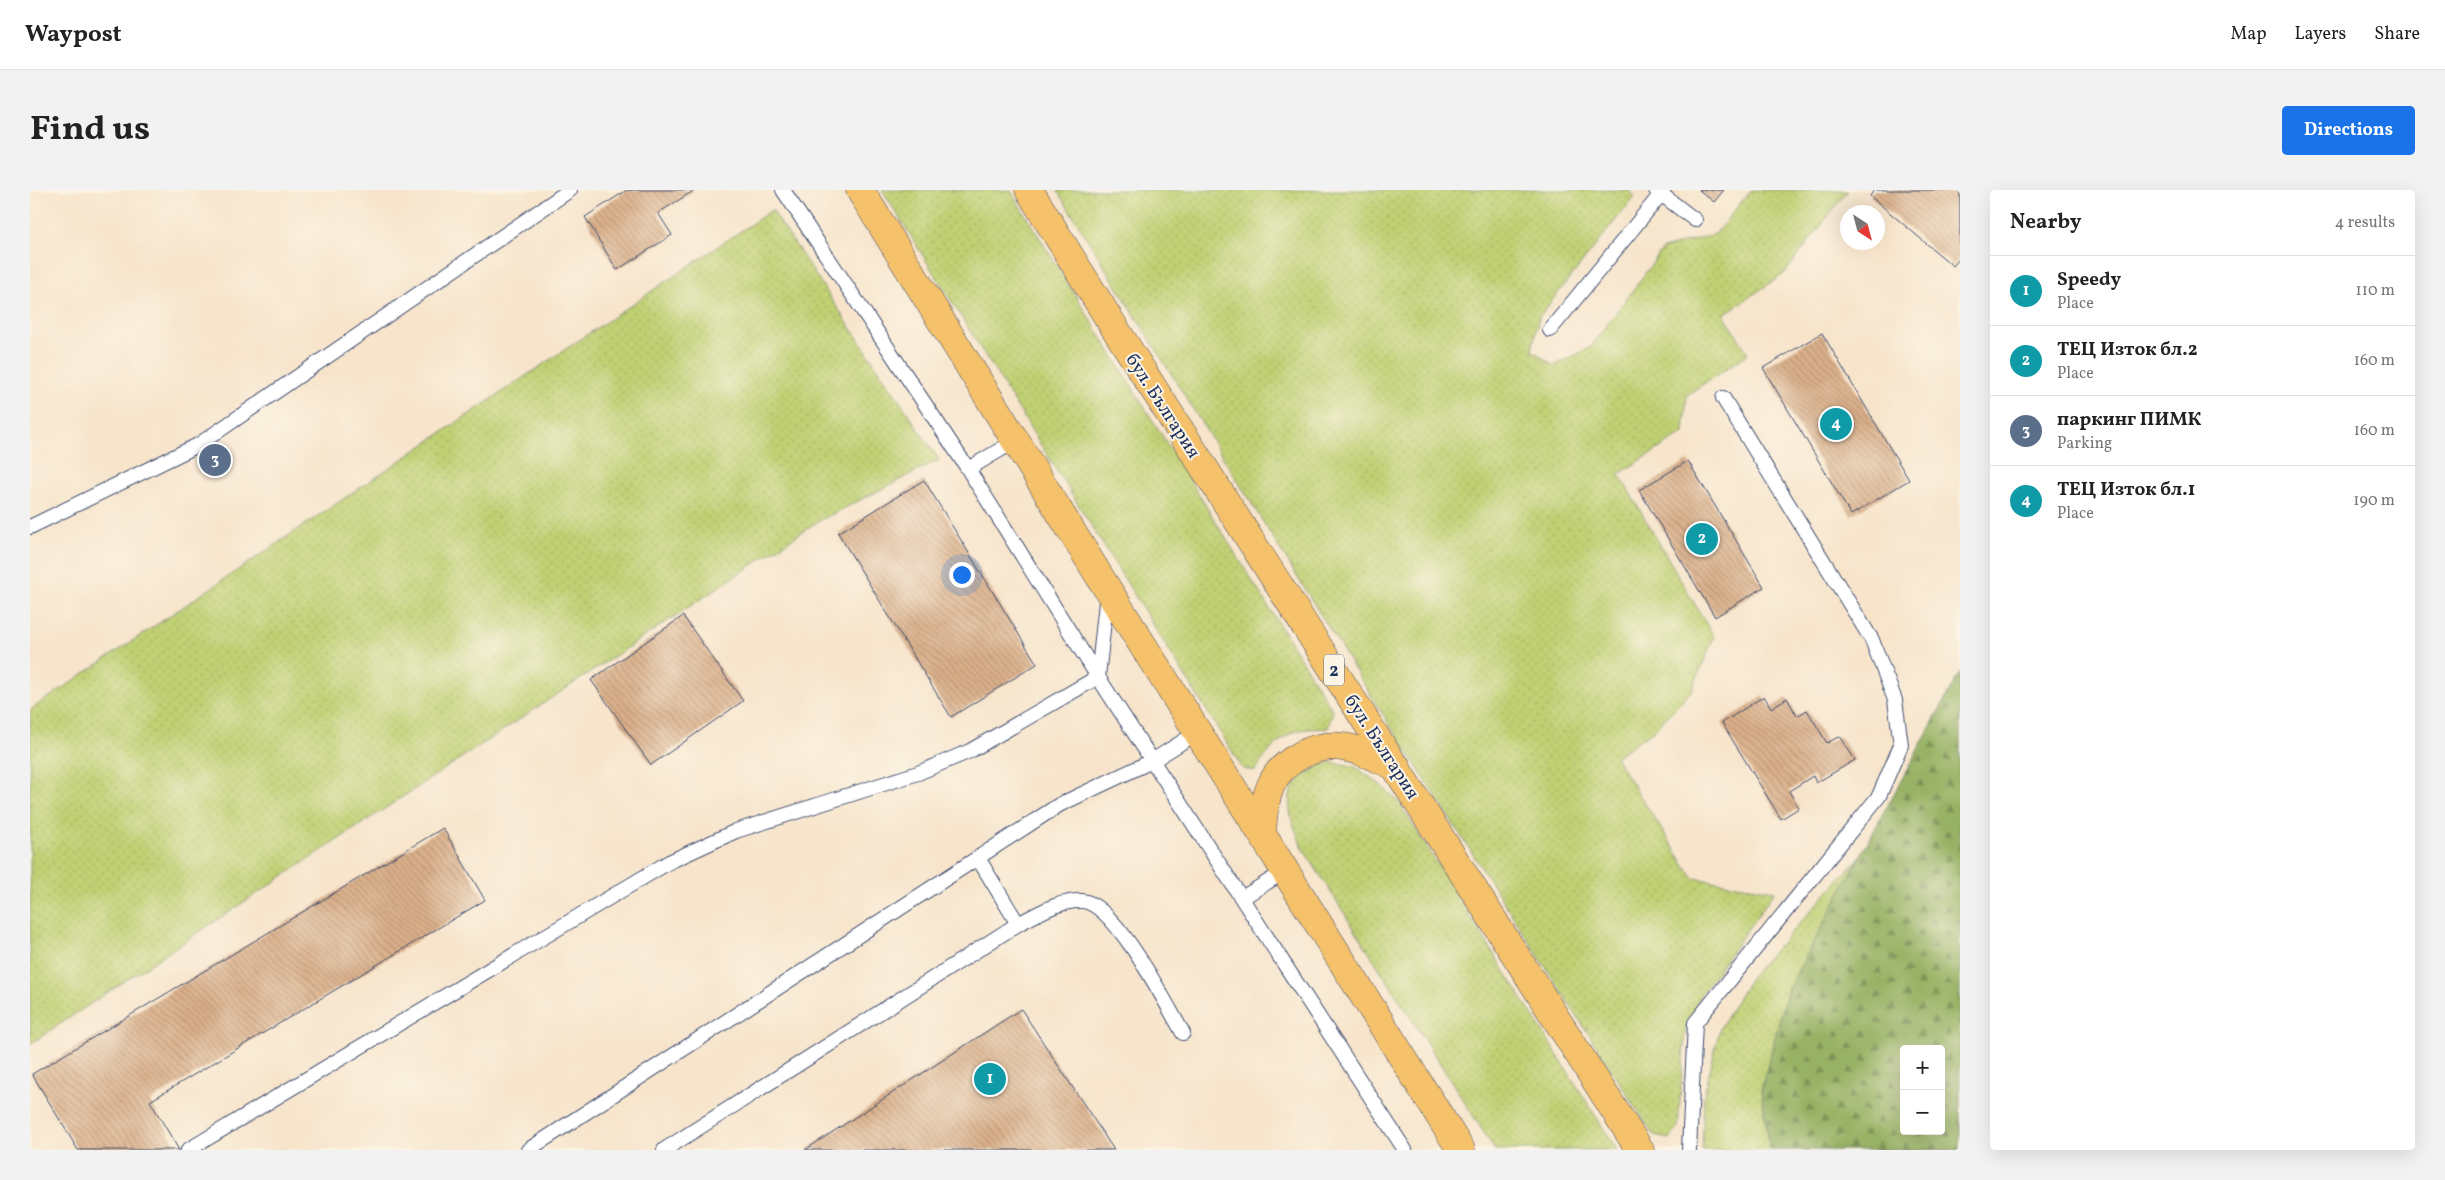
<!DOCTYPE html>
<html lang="en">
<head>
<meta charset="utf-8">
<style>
	body { margin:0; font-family:Vollkorn,serif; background:#f2f2f2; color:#222 }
	.controls { position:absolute; right:15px; bottom:15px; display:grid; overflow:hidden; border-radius:5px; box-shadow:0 5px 20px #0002 }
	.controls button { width:45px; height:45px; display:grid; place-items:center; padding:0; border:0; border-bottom:1px solid #e0e0e0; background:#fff; color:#222; font:25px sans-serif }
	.compass { position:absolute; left:1810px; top:15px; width:45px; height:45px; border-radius:50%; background:#fff; box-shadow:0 5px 20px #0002; rotate:144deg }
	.you { position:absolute; left:931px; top:384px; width:18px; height:18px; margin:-12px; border:4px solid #fff; border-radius:50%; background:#1a73e8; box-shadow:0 0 0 8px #1a73e833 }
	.badge { display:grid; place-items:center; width:32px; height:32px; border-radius:50%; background:#1a73e8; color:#fff; font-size:16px; font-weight:700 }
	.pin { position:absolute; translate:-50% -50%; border:2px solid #fff; box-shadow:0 1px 5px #0006 }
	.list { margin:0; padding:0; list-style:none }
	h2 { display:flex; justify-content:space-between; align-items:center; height:65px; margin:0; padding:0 20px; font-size:21px }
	h2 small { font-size:16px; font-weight:400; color:#767676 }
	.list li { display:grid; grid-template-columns:32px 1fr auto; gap:15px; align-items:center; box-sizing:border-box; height:70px; padding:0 20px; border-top:1px solid #e0e0e0 }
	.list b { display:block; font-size:19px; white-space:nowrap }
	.list p { margin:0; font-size:16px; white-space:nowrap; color:#767676 }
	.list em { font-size:16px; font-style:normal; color:#767676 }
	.map { position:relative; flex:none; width:1930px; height:960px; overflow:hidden; border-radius:5px }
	header { display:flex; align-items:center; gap:30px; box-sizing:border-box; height:70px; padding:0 25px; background:#fff; border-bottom:1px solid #e0e0e0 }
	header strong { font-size:24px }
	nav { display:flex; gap:28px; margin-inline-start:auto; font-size:18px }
	.intro { display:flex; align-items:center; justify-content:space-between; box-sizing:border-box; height:120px; padding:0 30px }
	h1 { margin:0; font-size:35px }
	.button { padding:12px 22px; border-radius:5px; background:#1a73e8; color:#fff; font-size:18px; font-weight:700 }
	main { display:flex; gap:30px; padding:0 30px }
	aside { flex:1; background:#fff; border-radius:5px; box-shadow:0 5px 20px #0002 }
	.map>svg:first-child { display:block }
	.grass { fill:url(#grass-dots); stroke:#6e8068 }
	.forest { fill:url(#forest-firs); stroke:#5a7062; fill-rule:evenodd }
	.building { fill:url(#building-back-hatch) }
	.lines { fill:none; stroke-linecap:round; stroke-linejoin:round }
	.service-casing { stroke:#3c4a6e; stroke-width:16 }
	.trunk-casing { stroke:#3c4a6e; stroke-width:29 }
	.service { stroke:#fff; stroke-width:14 }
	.trunk { stroke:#f5c16b; stroke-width:28 }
	.labels { text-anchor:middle; stroke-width:4; stroke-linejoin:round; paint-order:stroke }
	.shield { fill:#fcf5e5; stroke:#5e6a86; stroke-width:1 }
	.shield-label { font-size:18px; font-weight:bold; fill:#1b2f5e }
	.street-label { font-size:19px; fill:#1b2f5e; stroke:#fcf5e5 }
</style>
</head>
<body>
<header>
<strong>Waypost</strong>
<nav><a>Map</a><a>Layers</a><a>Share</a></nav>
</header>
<div class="intro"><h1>Find us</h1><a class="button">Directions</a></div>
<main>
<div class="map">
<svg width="1930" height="960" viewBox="0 0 1930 960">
	<defs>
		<pattern id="grass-dots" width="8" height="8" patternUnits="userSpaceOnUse" patternTransform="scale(1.25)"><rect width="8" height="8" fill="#c0d073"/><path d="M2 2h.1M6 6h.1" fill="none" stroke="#a4b366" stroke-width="1.8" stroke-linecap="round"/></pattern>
		<pattern id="forest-firs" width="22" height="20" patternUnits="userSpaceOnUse" patternTransform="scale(1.25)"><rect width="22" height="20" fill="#98b265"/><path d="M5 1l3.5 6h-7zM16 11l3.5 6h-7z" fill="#7b9156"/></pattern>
		<pattern id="building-back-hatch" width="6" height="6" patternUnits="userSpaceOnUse" patternTransform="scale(1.25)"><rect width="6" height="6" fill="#dbb08a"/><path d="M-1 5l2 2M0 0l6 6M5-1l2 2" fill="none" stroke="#b19074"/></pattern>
	</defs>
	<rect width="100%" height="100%" fill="#fcf5e5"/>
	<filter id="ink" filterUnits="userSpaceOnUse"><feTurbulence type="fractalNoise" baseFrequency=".02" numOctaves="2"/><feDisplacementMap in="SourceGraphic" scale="10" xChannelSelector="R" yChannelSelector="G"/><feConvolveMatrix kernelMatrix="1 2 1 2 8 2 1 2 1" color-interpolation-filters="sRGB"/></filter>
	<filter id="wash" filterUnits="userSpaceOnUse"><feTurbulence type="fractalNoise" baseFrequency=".0096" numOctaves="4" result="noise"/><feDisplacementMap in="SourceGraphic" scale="20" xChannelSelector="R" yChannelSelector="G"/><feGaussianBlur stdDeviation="1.12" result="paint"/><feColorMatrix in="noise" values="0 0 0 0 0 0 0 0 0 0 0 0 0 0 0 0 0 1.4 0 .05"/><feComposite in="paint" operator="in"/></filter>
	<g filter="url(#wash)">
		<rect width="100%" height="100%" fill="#f7e4cb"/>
		<path class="grass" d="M852,0H980L1303,521L1298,538C1290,539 1280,538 1271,540C1251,544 1235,566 1225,581L1213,579Z
			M1027,0H1598L1605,6L1509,127L1502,160L1524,176L1561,157L1633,59L1685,44L1721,0H1818L1754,84L1694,124L1718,164L1657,205L1654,243L1589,284L1684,447L1662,500L1624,540L1585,567L1663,688L1745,701L1671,804L1655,842L1648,938L1640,949L1624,946L1343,509Z
			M742,20L909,270L787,332L0,854V520Z
			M1299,572L1324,576L1348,593L1368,611L1587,960H1465L1272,657C1254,614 1249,592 1299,572Z
			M1831,666L1758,799L1731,900L1740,960H1672L1674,905L1690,838L1721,786Z"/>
		<path class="forest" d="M1930,482V960H1740L1731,900L1758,799ZM1874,859H1911V941H1874Z"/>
		<g id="blocks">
			<path class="building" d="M597,0H665L628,23L642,45L587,80L555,27Z
				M1669,0H1694L1684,12Z
				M1844,0H1930V68L1923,76L1840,6Z
				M1792,143L1879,290L1821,325L1733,178Z
				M1658,271L1734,397L1685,427L1609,300Z
				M894,290L1007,474L921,527L808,343Z
				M653,426L713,511L621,575L561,490Z
				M1734,506L1741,518L1757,508L1767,526L1777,520L1797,553L1810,546L1825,570L1786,593L1783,586L1759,601L1769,618L1751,629L1692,533Z
				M413,638L455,710L120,911L149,960H48L2,884Z
				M991,819L1084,960H775Z"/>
		</g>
	</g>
	<g filter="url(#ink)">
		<use href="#blocks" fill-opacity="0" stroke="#3c4a6e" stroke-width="1"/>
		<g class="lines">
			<defs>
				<path id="service" d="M753,0L938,279L1068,487L1375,960
					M1626,0L1665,30
					M1520,140L1631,4
					M938,279L985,251
					M0,337L168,255L540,0
					M948,668L988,734
					M1212,708L1255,681
					M158,960L639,672L706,641L888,583L940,561L1068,487L1077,403
					M498,960L1029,615L1122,571L1168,542
					M634,960L988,734C1008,724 1029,710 1052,711C1085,713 1136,814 1153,843
					M1659,960L1665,833L1849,606L1871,555L1865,510L1842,450L1693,208"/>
				<path id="trunk" d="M830,0L1078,400L1431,960
					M999,0L1079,129L1610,960
					M1232,644C1233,627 1234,611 1241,595C1252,570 1286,553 1312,557C1332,559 1349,570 1367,577"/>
			</defs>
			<use href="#service" class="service-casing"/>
			<use href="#trunk" class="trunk-casing"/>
			<use href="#service" class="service"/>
			<use href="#trunk" class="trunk"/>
		</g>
	</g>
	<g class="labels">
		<rect class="shield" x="1294" y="464.5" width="20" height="31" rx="4"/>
		<g class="shield-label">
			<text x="1304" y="486">2</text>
		</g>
		<g class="street-label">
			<text transform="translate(1134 215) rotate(57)" y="7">бул. България</text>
			<text transform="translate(1353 556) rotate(57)" y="7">бул. България</text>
		</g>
	</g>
</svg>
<div class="controls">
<button>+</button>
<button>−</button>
</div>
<svg class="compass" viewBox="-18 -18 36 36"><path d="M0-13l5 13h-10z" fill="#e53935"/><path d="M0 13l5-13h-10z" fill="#767676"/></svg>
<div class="you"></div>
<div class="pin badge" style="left:960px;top:889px;background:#0f9aa8">1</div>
<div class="pin badge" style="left:1672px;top:349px;background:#0f9aa8">2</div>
<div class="pin badge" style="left:185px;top:270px;background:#5c6f8a">3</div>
<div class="pin badge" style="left:1806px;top:234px;background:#0f9aa8">4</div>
</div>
<aside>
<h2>Nearby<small>4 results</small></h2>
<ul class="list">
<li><span class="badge" style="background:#0f9aa8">1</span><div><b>Speedy</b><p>Place</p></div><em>110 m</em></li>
<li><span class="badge" style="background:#0f9aa8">2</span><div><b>ТЕЦ Изток бл.2</b><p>Place</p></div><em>160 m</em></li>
<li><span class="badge" style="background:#5c6f8a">3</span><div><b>паркинг ПИМК</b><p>Parking</p></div><em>160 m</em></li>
<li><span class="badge" style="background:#0f9aa8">4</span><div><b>ТЕЦ Изток бл.1</b><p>Place</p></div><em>190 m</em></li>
</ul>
</aside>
</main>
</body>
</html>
